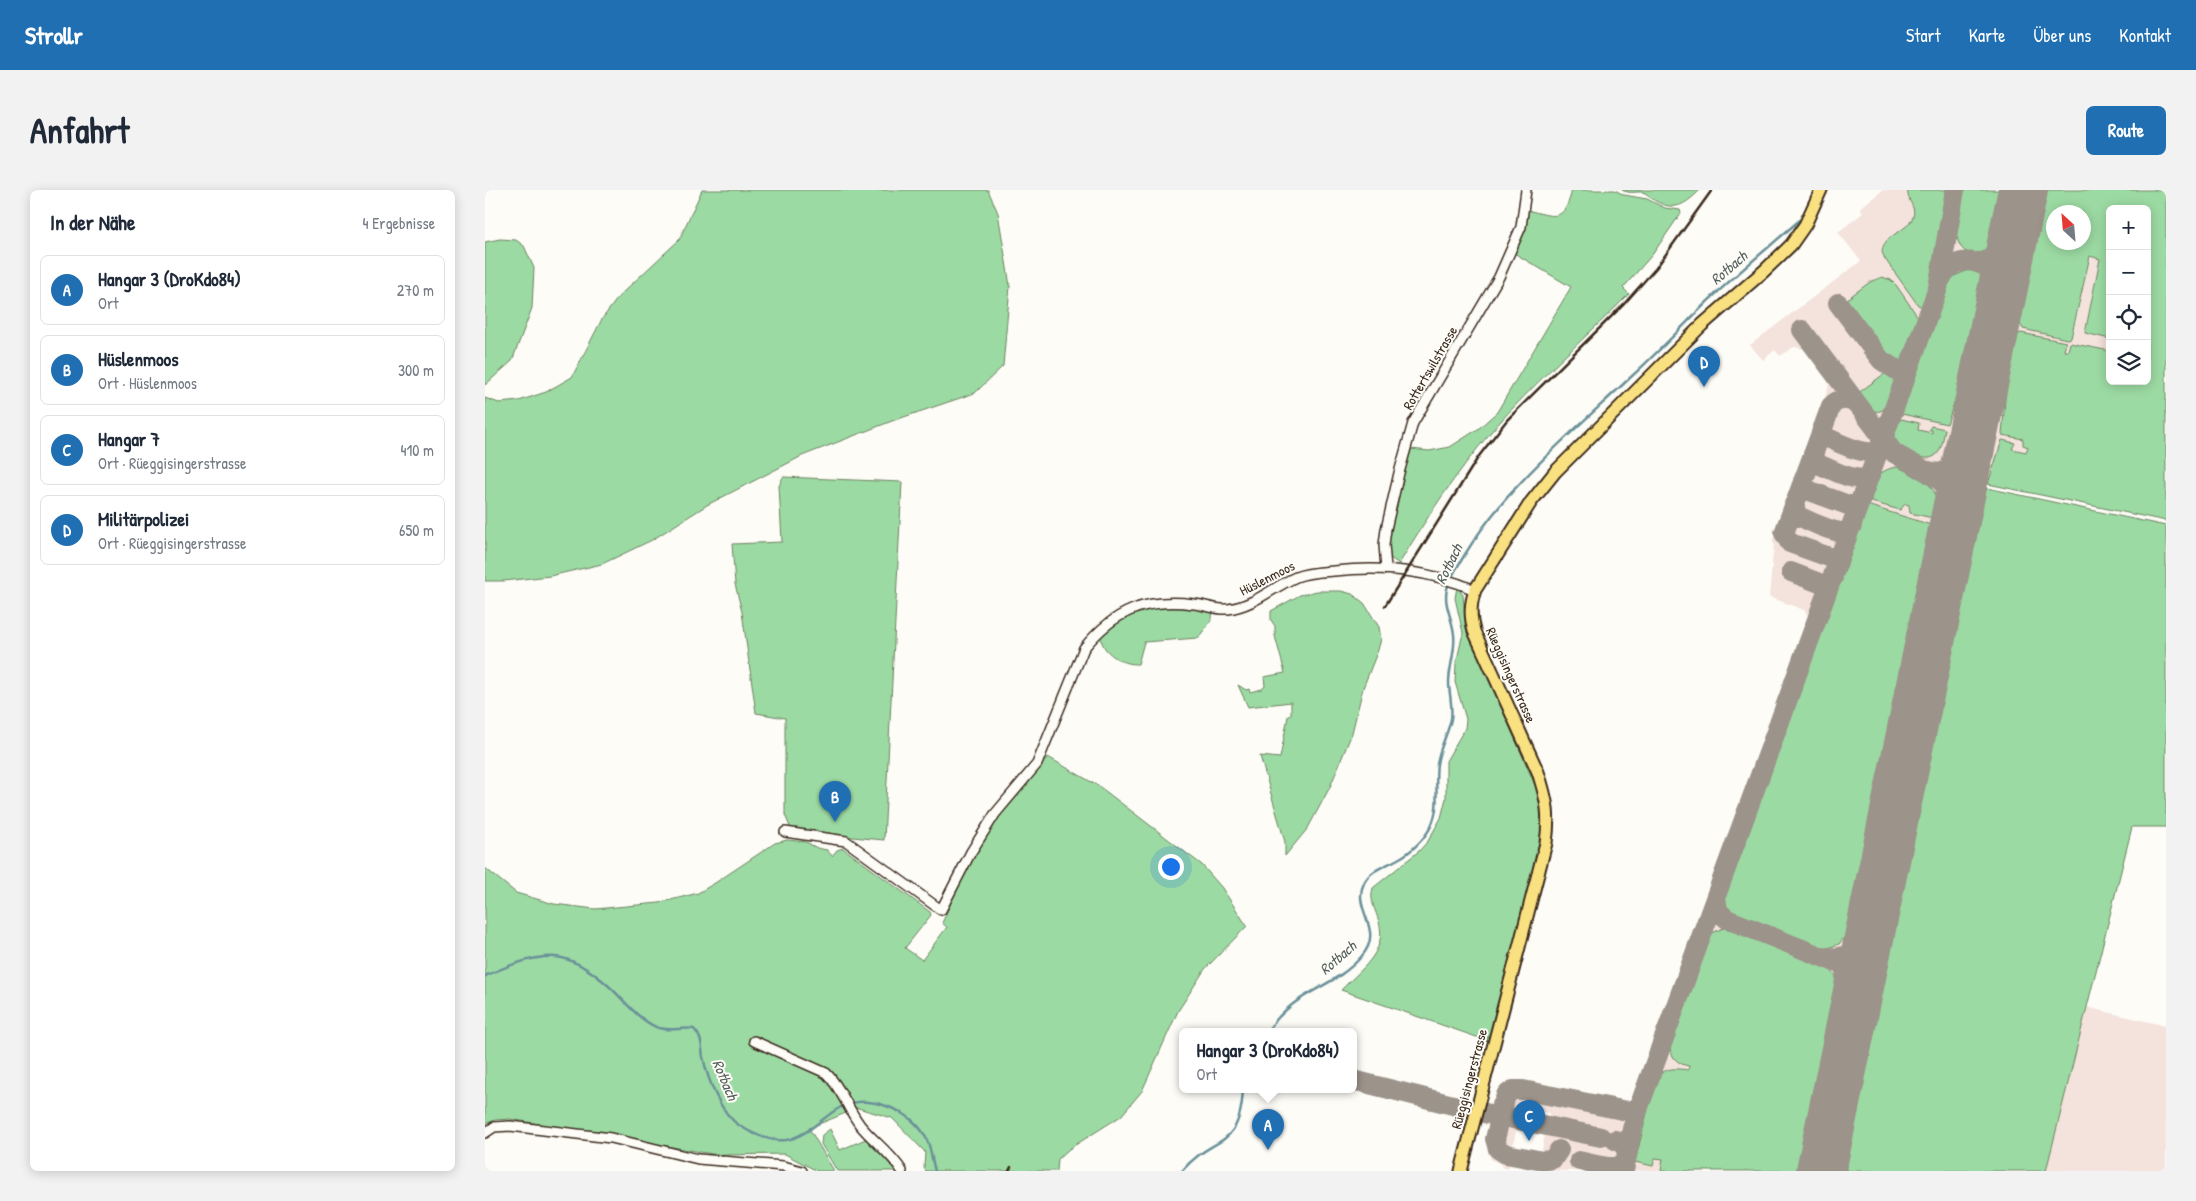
<!DOCTYPE html>
<html lang="de">
<head>
<meta charset="utf-8">
<style>
	body { margin:0; font-family:"Patrick Hand",sans-serif; background:#f2f2f3; color:#1f2937 }
	.controls { position:absolute; right:15px; top:15px; display:grid; overflow:hidden; border-radius:8px; box-shadow:0 2px 12px #0003 }
	.controls button { width:45px; height:45px; display:grid; place-items:center; padding:0; border:0; border-bottom:1px solid #e0e1e3; background:#fff; color:#1f2937; font:25px sans-serif }
	.compass { position:absolute; left:1561px; top:15px; width:45px; height:45px; border-radius:50%; background:#fff; box-shadow:0 2px 12px #0003; rotate:334deg }
	.you { position:absolute; left:685px; top:676px; width:18px; height:18px; margin:-12px; border:4px solid #fff; border-radius:50%; background:#1a73e8; box-shadow:0 0 0 8px #1a73e833 }
	.badge { display:grid; place-items:center; width:32px; height:32px; border-radius:50%; background:#1f6fb2; color:#fff; font-size:16px; font-weight:700 }
	.pin { position:absolute; translate:-50% -41px; filter:drop-shadow(0 1px 2px #0008) }
	.pin::after { content:''; position:absolute; top:26px; width:18px; height:15px; background:inherit; clip-path:polygon(0 0,100% 0,50% 100%) }
	.popup { position:absolute; left:694px; top:838px; width:178px; height:65px; box-sizing:border-box; display:grid; place-content:center; border-radius:8px; background:#fff; filter:drop-shadow(0 1px 4px #0005); font-size:16px; white-space:nowrap; color:#747a83 }
	.popup b { font-size:19px; color:#1f2937 }
	.popup::after { content:''; position:absolute; left:50%; top:100%; margin-left:-10px; border:10px solid transparent; border-top-color:#fff }
	.list { margin:0; padding:0; list-style:none }
	h2 { display:flex; justify-content:space-between; align-items:center; height:65px; margin:0; padding:0 20px; font-size:21px }
	h2 small { font-size:16px; font-weight:400; color:#747a83 }
	.list li { display:grid; grid-template-columns:32px 1fr auto; gap:15px; align-items:center; box-sizing:border-box; height:70px; margin:0 10px 10px; padding:0 10px; border:1px solid #e0e1e3; border-radius:8px }
	.list b { display:block; font-size:19px; white-space:nowrap }
	.list p { margin:0; font-size:16px; white-space:nowrap; color:#747a83 }
	.list em { font-size:16px; font-style:normal; color:#747a83 }
	.icon { flex:none; width:28px; height:28px; fill:none; stroke:currentColor; stroke-width:2; stroke-linecap:round; stroke-linejoin:round }
	.map { position:relative; flex:none; width:1681px; height:981px; overflow:hidden; border-radius:8px }
	header { display:flex; align-items:center; gap:30px; box-sizing:border-box; height:70px; padding:0 25px; background:#1f6fb2; color:#fff }
	header strong { font-size:24px }
	nav { display:flex; gap:28px; margin-inline-start:auto; font-size:18px }
	.intro { display:flex; align-items:center; justify-content:space-between; box-sizing:border-box; height:120px; padding:0 30px }
	h1 { margin:0; font-size:35px }
	.button { padding:12px 22px; border-radius:8px; background:#1f6fb2; color:#fff; font-size:18px; font-weight:700 }
	main { display:flex; gap:30px; padding:0 30px }
	aside { flex:1; background:#fff; border-radius:8px; box-shadow:0 2px 12px #0003 }
	.map>svg:first-child { display:block }
	.built { fill:#f4e2dc }
	.green { fill:#9cdaa3; stroke:#6c8260; fill-rule:evenodd }
	.lines { fill:none; stroke-linecap:round; stroke-linejoin:round }
	.stream { stroke:#6b9199; stroke-width:2.5 }
	.taxiway { stroke:#9c938a; stroke-width:20 }
	.runway { stroke:#9c938a; stroke-width:50 }
	.minor-casing { stroke:#3b2a1e; stroke-width:12 }
	.major-casing { stroke:#3b2a1e; stroke-width:15 }
	.minor { stroke:#fdfcf7; stroke-width:9 }
	.major { stroke:#f9e181; stroke-width:11 }
	.rail { stroke:#3b2a1e; stroke-width:2.5 }
	.labels { text-anchor:middle; stroke-width:4; stroke-linejoin:round; paint-order:stroke }
	.street-label { font-size:14px; fill:#3b2a1e; stroke:#fdfcf7 }
	.water-label { font-size:15px; font-style:italic; fill:#535e5c; stroke:#fdfcf7 }
</style>
</head>
<body>
<header>
<strong>Strollr</strong>
<nav><a>Start</a><a>Karte</a><a>Über uns</a><a>Kontakt</a></nav>
</header>
<div class="intro"><h1>Anfahrt</h1><a class="button">Route</a></div>
<main>
<aside>
<h2>In der Nähe<small>4 Ergebnisse</small></h2>
<ul class="list">
<li><span class="badge">A</span><div><b>Hangar 3 (DroKdo84)</b><p>Ort</p></div><em>270 m</em></li>
<li><span class="badge">B</span><div><b>Hüslenmoos</b><p>Ort · Hüslenmoos</p></div><em>300 m</em></li>
<li><span class="badge">C</span><div><b>Hangar 7</b><p>Ort · Rüeggisingerstrasse</p></div><em>410 m</em></li>
<li><span class="badge">D</span><div><b>Militärpolizei</b><p>Ort · Rüeggisingerstrasse</p></div><em>650 m</em></li>
</ul>
</aside>
<div class="map">
<svg width="1681" height="981" viewBox="0 0 1681 981">
	<rect width="100%" height="100%" fill="#fdfcf7"/>
	<filter id="ink" filterUnits="userSpaceOnUse"><feTurbulence type="fractalNoise" baseFrequency=".02" numOctaves="2"/><feDisplacementMap in="SourceGraphic" scale="10" xChannelSelector="R" yChannelSelector="G"/><feConvolveMatrix kernelMatrix="1 2 1 2 8 2 1 2 1" color-interpolation-filters="sRGB"/></filter>
	<g filter="url(#ink)">
		<path class="built" d="M1398,0H1561L1534,132L1535,137L1588,144L1605,66L1615,68L1600,143L1625,149V161L1586,153L1583,161H1579L1580,152L1521,197L1517,245L1539,249L1543,257L1541,262L1527,259V257L1517,250L1502,298L1497,309L1359,981H1053L1064,923L1036,917L1023,979L1016,977L1017,975L1006,969L1003,963L1006,938L1003,935L995,934L999,916L1002,913L1009,914L1011,912L1014,903L1021,895L1033,893L1132,914L1145,911L1154,899L1326,430L1319,420L1284,407L1289,353L1287,352L1343,199L1344,189L1321,159L1309,157L1295,166L1290,160L1278,170L1265,155L1376,71L1353,42L1378,23L1375,18Z
			M1601,817L1681,836V981H1561Z"/>
		<path class="green" d="M217,0H503L513,23L525,96L518,176L490,203L407,231L317,266L222,315L167,350L117,374L65,386L19,391H0V208L14,213L34,211L61,202L87,187L117,129L135,105L194,50Z
			M1087,0H1130L1139,5L1162,9L1180,18L1195,20L1196,23L1167,65L1138,98L1144,104C1098,150 1049,193 1006,242C971,283 942,327 914,374L904,367L902,346L926,259L944,261L965,257L993,239L1012,222L1086,97L1029,63L1042,20C1070,27 1079,33 1087,0Z
			M1137,0H1215C1199,16 1188,23 1166,8C1164,7 1163,4 1160,3C1154,0 1146,5 1137,0Z
			M1423,0H1464L1451,87L1441,116L1438,117L1433,115L1400,69L1397,62C1398,44 1423,42 1428,27C1432,17 1421,10 1423,0Z
			M1476,0H1516L1504,57L1495,64C1460,68 1473,18 1476,0Z
			M1561,0H1681V331L1503,294L1517,250L1530,253L1527,259L1541,262L1543,257L1538,255V249L1517,245L1521,197L1533,144L1536,143L1581,152L1579,161H1583L1585,153L1625,161V191H1662V19H1625V149L1600,143L1615,69L1605,66L1586,148L1582,149L1538,139L1534,132ZM1568,22H1598V52H1568Z
			M15,49L31,50L39,56L49,78L47,118L27,171L0,195V52Z
			M1486,79C1496,81 1497,86 1496,95L1477,189L1462,234L1417,224L1415,220L1459,100L1469,86Z
			M1397,87L1406,90L1411,95L1435,130L1424,163L1415,170L1403,169L1398,166L1358,112L1385,92Z
			M1404,183L1409,184L1413,191C1404,218 1394,237 1372,204L1399,184Z
			M1416,229L1434,233L1433,240L1447,243V240H1444L1446,236L1460,239C1458,247 1458,258 1451,265C1441,274 1416,261 1410,250C1407,244 1409,237 1411,231Z
			M1412,277C1419,279 1424,283 1430,286C1453,298 1453,304 1448,328L1425,323L1424,315L1420,314L1415,320L1383,311C1383,294 1394,279 1412,277Z
			M298,287L417,292L399,650L315,642L306,639L300,625V528L271,523L257,422L250,394L247,354L297,352L294,296Z
			M1502,298L1681,336V637H1647L1561,981H1359L1497,309Z
			M1382,315L1446,335L1362,744L1354,754L1341,759L1250,726C1240,719 1238,711 1239,700Z
			M972,397L978,405L981,436L1053,602L1058,635L1051,666L1003,851L856,800C874,781 903,762 894,732C891,720 884,711 888,698L934,661L943,651L956,628L961,608V571L980,538L981,529L970,492L971,474L978,443L970,408Z
			M832,401H856L867,404L879,413L894,437L896,449L893,460L878,498L867,543L845,597L823,638L800,666V652L775,566L795,568L803,526L806,524V512L763,517L753,495L761,500L764,499L765,502L777,499L780,496L779,487L800,483L790,446V436L786,430V421L815,405Z
			M700,415L728,422L726,431L713,448L659,452L653,474C638,475 614,462 616,444C644,418 663,417 700,415Z
			M563,567L615,597L717,675L737,698L762,736L720,779L693,821L657,901L636,926L584,959L573,969L572,981H441L439,978L440,962L407,928L373,918L324,938L349,981H332L300,964L233,965L25,929L10,930L0,934V678L31,703L69,714L110,719L174,713L213,703L230,693L290,653L302,650L321,652L332,658L342,660L347,666L352,660L358,658L445,722L446,725L420,758L437,770L462,737L457,733L487,666L506,635Z
			M1241,737L1340,774L1351,786L1352,793L1313,981H1176L1178,969L1170,968L1168,976L1150,972L1170,890C1179,877 1189,878 1203,880L1204,876C1191,874 1185,865 1184,853L1222,749L1227,743Z
			M345,939L355,960L383,948L413,981H352L336,954L337,945Z"/>
		<g class="lines">
			<path class="stream" d="M0,786C20,777 48,765 71,767C92,769 115,787 130,802C142,814 155,830 171,837C182,842 197,837 209,839C218,849 216,855 218,867C223,890 235,923 255,936C268,944 286,952 301,950C323,946 337,927 356,917C382,904 420,918 437,941C446,953 446,968 450,981
				M783,841C809,800 847,800 876,767C901,739 866,720 879,693C886,679 901,676 913,669C925,663 940,649 946,636C956,615 949,595 952,574C954,558 963,544 966,529C968,516 964,504 964,492C964,477 971,460 969,445C968,429 958,415 962,399C965,387 973,376 979,366C1020,297 1089,241 1147,186C1172,163 1195,139 1219,115C1250,85 1284,57 1317,28
				M697,981C729,943 755,962 758,899"/>
			<path class="taxiway" d="M1491,72C1509,72 1521,65 1528,48
				M1456,89C1467,63 1504,67 1514,93C1516,99 1515,106 1515,113
				M1353,113L1396,170L1416,183L1419,193
				M1317,140L1409,263L1439,280L1453,283L1470,278L1484,262
				M1337,237L1338,243L1343,248C1354,253 1398,276 1396,250
				M1328,264L1330,271L1335,275C1349,280 1376,297 1386,283
				M1441,281C1460,293 1473,302 1471,326
				M1318,291L1320,296L1325,301L1363,315L1373,314L1377,309
				M1309,314L1312,325C1321,330 1347,342 1357,342C1362,342 1364,339 1367,336
				M1357,362L1351,367H1344L1305,353L1299,343L1346,216C1353,208 1363,208 1372,214
				M1306,382L1337,394L1342,393L1348,388
				M1231,707L1233,721L1242,729L1355,774C1370,788 1370,802 1369,822
				M1343,767C1362,770 1376,759 1385,744
				M868,890L1004,924L1012,925L1016,921
				M1017,915L1020,924L1028,929L1116,947
				M1074,960L1068,969L1058,971L1021,964L1013,959L1010,949L1021,905L1028,900H1038L1142,921L1150,919L1155,914
				M1094,971C1105,973 1119,978 1130,977C1146,974 1145,954 1130,950
				M1139,981L1147,939L1155,914L1453,98L1470,0"/>
			<path class="runway" d="M1336,981L1538,0"/>
			<defs>
				<path id="minor" d="M901,378L899,355L901,339L914,283L928,233L1014,87L1036,37L1041,0
					M300,642L361,651L456,720L486,662L510,624L552,574L599,458C630,420 661,408 709,414C720,415 731,420 743,419C769,416 788,397 811,387C823,382 837,382 849,381C900,376 943,380 990,400
					M269,851L341,883C356,897 362,918 375,935C388,951 406,963 417,981
					M0,943L9,937L25,936L126,948L213,969L298,976L317,981"/>
				<path id="major" d="M976,981L1061,653C1065,624 1062,610 1053,582L989,441C985,426 985,415 990,400L1046,312L1070,282L1217,135L1279,81L1306,55L1320,35L1336,0"/>
			</defs>
			<use href="#minor" class="minor-casing"/>
			<use href="#major" class="major-casing"/>
			<use href="#minor" class="minor"/>
			<use href="#major" class="major"/>
			<path class="rail" d="M900,416L994,266L1022,230L1139,114L1171,78L1227,0
				M524,981L526,977"/>
		</g>
	</g>
	<g class="labels">
		<g class="street-label">
			<text transform="translate(945 178) rotate(-60)" y="5">Rottertswilstrasse</text>
			<text transform="translate(782 388) rotate(-27)" y="5">Hüslenmoos</text>
			<text transform="translate(1026 485) rotate(66)" y="5">Rüeggisingerstrasse</text>
			<text transform="translate(984 889) rotate(-75)" y="5">Rüeggisingerstrasse</text>
		</g>
		<g class="water-label">
			<text transform="translate(1244 78) rotate(-41)" y="5">Rotbach</text>
			<text transform="translate(964 374) rotate(-64)" y="5">Rotbach</text>
			<text transform="translate(853 768) rotate(-41)" y="5">Rotbach</text>
			<text transform="translate(240 890) rotate(67)" y="5">Rotbach</text>
		</g>
	</g>
</svg>
<div class="controls">
<button>+</button>
<button>−</button>
<button><svg class="icon" aria-label="locate" viewBox="0 0 24 24"><circle cx="12" cy="12" r="6"/><path d="M12 2v4M12 18v4M2 12h4M18 12h4"/></svg></button>
<button><svg class="icon" aria-label="layers" viewBox="0 0 24 24"><path d="M12 4l9 5-9 5-9-5zM3 14l9 5 9-5"/></svg></button>
</div>
<svg class="compass" viewBox="-18 -18 36 36"><path d="M0-13l5 13h-10z" fill="#e53935"/><path d="M0 13l5-13h-10z" fill="#747a83"/></svg>
<div class="you"></div>
<div class="pin badge" style="left:783px;top:960px">A</div>
<div class="popup"><b>Hangar 3 (DroKdo84)</b>Ort</div>
<div class="pin badge" style="left:350px;top:632px">B</div>
<div class="pin badge" style="left:1044px;top:951px">C</div>
<div class="pin badge" style="left:1219px;top:197px">D</div>
</div>
</main>
</body>
</html>
